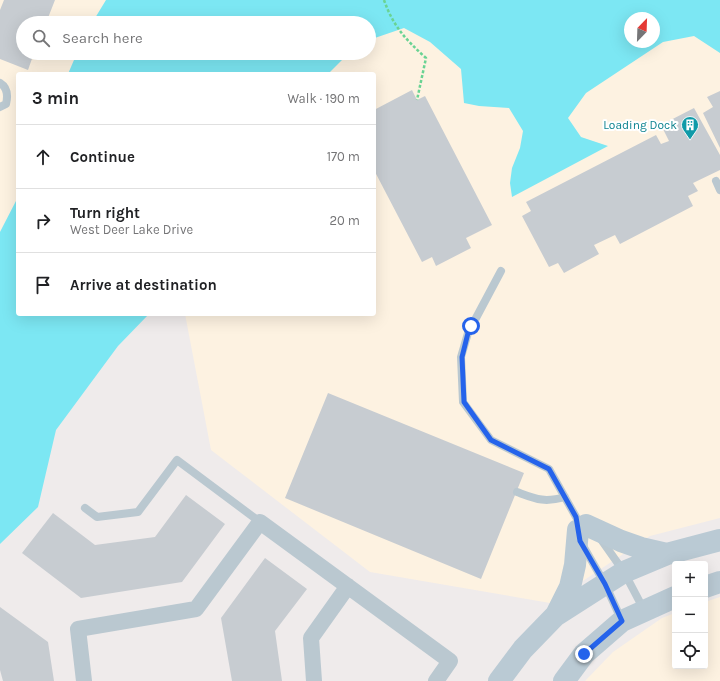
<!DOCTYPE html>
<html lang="en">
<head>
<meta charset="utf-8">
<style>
	body { margin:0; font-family:Karla,sans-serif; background:#f2f2f2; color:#202124 }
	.controls { position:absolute; right:12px; bottom:12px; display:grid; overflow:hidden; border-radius:4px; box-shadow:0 4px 16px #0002 }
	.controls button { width:36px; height:36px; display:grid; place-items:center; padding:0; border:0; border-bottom:1px solid #e0e0e0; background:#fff; color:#202124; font:20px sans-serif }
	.compass { position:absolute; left:624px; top:12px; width:36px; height:36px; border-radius:50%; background:#fff; box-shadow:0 4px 16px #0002; rotate:23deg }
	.stop { position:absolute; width:12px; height:12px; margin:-9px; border:3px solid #2563eb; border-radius:50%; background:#fff }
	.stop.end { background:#2563eb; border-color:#fff; box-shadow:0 1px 4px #0008 }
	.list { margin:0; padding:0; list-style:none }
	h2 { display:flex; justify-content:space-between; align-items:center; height:52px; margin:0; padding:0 16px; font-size:17px }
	h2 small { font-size:13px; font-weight:400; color:#757577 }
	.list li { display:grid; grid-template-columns:26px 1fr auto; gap:12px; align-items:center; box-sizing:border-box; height:64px; padding:0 16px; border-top:1px solid #e0e0e0 }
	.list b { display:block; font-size:15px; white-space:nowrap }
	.list p { margin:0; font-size:13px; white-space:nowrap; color:#757577 }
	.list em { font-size:13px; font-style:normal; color:#757577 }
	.icon { flex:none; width:22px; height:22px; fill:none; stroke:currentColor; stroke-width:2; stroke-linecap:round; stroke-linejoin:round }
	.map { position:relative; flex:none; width:720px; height:681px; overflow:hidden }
	.search { position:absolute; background:#fff; box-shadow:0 4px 16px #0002; left:16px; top:16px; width:360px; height:44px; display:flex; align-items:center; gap:10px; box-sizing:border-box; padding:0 14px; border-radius:22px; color:#757577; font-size:15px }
	.panel { position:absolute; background:#fff; box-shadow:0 4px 16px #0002; left:16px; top:72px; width:360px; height:244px; border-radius:4px }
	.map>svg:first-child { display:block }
	.commercial { fill:#fdf2e1; fill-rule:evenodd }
	.water { fill:#7ce7f3; fill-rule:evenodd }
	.building { fill:#c7ccd1 }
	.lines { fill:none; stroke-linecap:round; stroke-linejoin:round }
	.path { stroke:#69d393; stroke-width:2.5; stroke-dasharray:3 2; stroke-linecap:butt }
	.lane { stroke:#bac8d0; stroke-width:8 }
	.street { stroke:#bac8d0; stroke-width:16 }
	.secondary { stroke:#bacad4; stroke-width:22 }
	.route { stroke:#2563eb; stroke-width:5 }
	.labels { text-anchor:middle; stroke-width:4; stroke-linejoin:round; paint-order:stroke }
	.culture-label { font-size:12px; fill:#0d838f; stroke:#fff; text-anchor:end }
</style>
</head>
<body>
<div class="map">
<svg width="720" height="681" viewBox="0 0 720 681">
	<rect width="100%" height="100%" fill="#efebeb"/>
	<path class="commercial" d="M0,0H106L104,6L92,23H23V53H77L68,74H18V193L16,201L0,232Z
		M720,0V518L650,536L550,603L370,572L211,450L185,314H374V74H139L135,53H369V23ZM630,18H654V42H630Z
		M720,597V681H585L613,652L662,618L675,613V666H705V602Z"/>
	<path class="water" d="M106,0H720V53L694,36L663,42L586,93L568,118L581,137L608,146L512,197L510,183L512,168L520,148L523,131L509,108L479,106L464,103L461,69L430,42L404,28L369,40V23H92ZM630,18H654V42H630Z
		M77,53H349L328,74H68Z
		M18,193V314H149L118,346L56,430L38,507L0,544V232L16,201Z"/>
	<path class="building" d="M4,0H55L46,23H23V53H34L28,70L0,59V10Z
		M412,90L417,100L425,96L492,225L466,238L471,248L436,266L432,257L422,262L374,170V110Z
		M720,91V148L703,113L713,107L707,97Z
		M694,108L720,155V170L693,183L698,191L688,196L693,206L620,244L615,235L594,245L599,254L564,273L558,263L549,267L522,216L531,211L526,202L656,135L661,144L669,141L661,125Z
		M328,393L524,473L481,579L285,498Z
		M186,495L225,524L182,582L81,598L22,553L53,513L95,545L155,537Z
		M265,558L307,589L275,631L282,681H232L221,618Z
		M0,607L48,642L54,681H3L0,670Z"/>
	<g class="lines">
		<path class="path" d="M384,0C393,26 406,40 426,58L417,100"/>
		<path class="lane" d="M0,83C8,88 8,96 6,104L0,107
			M716,181L720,190
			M501,271L468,333L461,357L463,402L491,440L549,469L576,517
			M517,492C536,499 544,503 565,497
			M85,508L97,517L138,512L177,460L260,522
			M600,538L624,572L644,610
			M582,544L605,584L622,621"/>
		<path class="street" d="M84,681L78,629L196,609L260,522L450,661L436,681
			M314,681L311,638L348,586"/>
		<path class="secondary" d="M586,525L621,541L641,548L667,554
			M705,587L720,582
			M556,615L570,587L575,565L578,530
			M499,681L523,649L555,616L605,584L624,572L667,554L720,540
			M564,681L584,654L622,621L675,597"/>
	</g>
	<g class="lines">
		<path class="route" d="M471,326L468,333L462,357L464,402L491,440L549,469L576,517L580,541L605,584L622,621L584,654"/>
	</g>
	<defs>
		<symbol id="building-pin" viewBox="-11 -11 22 30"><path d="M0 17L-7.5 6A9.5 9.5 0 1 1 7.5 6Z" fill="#0f9aa8" stroke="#fff"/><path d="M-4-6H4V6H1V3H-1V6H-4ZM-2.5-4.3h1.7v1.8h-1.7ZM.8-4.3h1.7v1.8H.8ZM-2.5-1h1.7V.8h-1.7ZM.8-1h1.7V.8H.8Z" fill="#fff"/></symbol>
	</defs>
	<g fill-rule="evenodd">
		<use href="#building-pin" x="680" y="115" width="20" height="27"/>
	</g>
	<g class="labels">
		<g class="culture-label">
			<text x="677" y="129">Loading Dock</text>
		</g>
	</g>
</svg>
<div class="controls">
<button>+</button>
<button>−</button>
<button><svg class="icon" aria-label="locate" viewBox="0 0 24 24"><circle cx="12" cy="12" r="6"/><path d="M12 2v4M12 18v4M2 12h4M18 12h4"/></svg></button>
</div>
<svg class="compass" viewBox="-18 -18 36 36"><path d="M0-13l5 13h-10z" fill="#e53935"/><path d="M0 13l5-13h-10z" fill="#757577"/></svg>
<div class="stop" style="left:471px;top:326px"></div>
<div class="stop end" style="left:584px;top:654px"></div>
<div class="search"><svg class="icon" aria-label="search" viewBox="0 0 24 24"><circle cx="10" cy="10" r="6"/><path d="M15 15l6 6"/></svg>Search here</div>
<section class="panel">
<h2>3 min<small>Walk · 190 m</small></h2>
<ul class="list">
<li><svg class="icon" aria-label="ahead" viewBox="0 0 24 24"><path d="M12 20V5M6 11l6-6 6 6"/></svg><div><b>Continue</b></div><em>170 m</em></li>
<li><svg class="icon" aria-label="right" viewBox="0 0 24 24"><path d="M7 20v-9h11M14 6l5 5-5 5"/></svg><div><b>Turn right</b><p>West Deer Lake Drive</p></div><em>20 m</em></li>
<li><svg class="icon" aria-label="arrive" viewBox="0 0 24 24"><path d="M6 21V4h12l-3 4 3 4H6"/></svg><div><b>Arrive at destination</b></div></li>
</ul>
</section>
</div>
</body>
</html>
